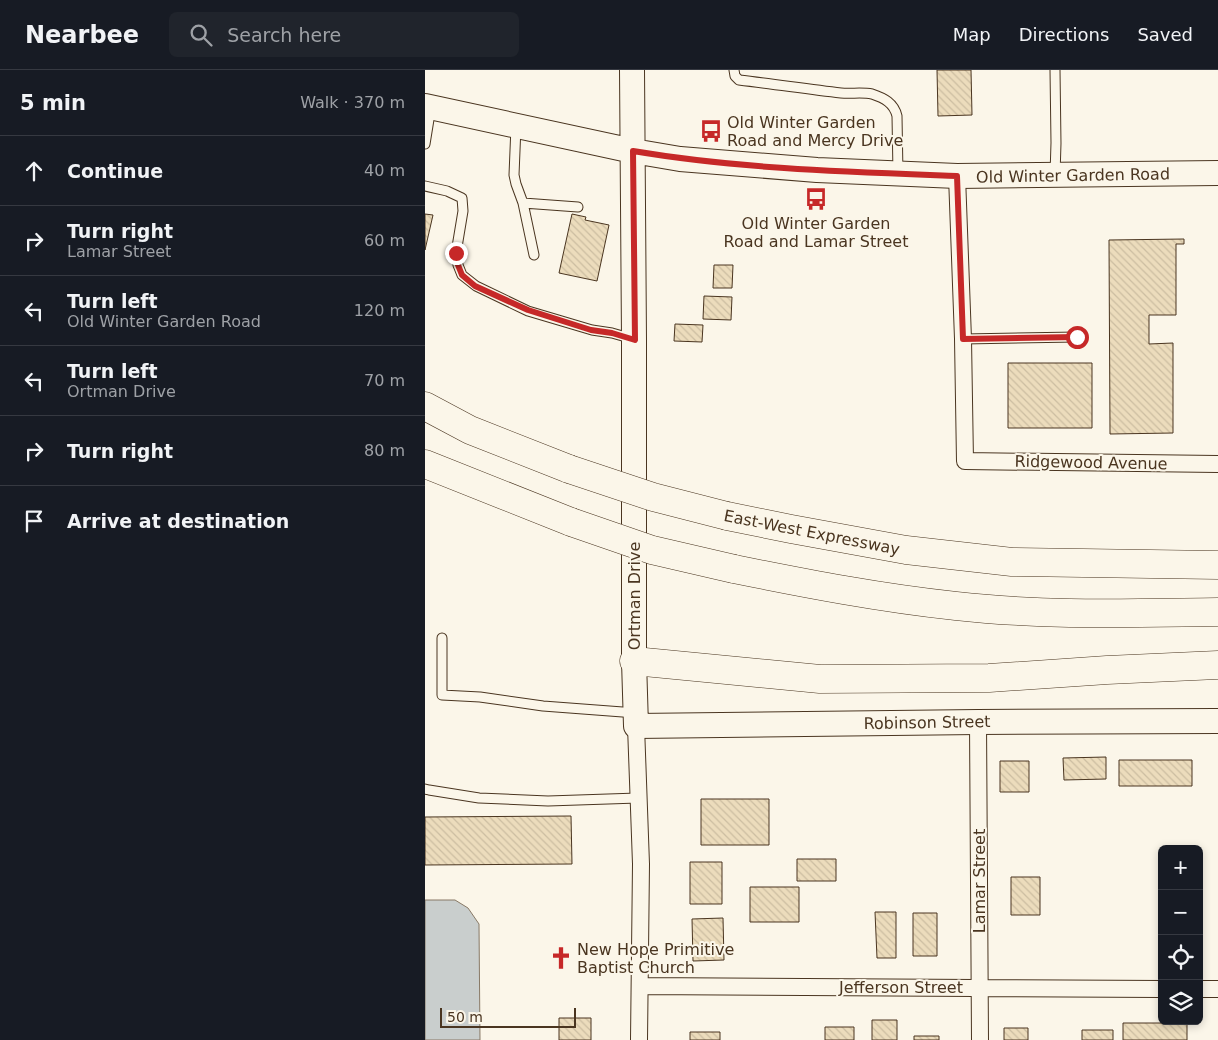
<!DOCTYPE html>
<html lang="en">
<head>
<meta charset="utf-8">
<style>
	body { margin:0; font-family:"DejaVu Sans",sans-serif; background:#20242c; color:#f1f3f6 }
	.controls { position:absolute; right:15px; bottom:15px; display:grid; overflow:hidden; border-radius:8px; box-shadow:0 2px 8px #0003 }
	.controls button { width:45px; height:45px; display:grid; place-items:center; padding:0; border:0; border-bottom:1px solid #363941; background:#171b24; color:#f1f3f6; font:25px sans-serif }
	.scale { position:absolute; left:15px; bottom:12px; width:136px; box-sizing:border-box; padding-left:5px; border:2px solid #4a3520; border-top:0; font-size:14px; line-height:18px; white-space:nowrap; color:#4a3520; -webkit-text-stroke:4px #fbf6e9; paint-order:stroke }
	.stop { position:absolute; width:15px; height:15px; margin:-11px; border:4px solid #c62828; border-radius:50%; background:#fff }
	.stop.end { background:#c62828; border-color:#fff; box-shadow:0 1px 5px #0008 }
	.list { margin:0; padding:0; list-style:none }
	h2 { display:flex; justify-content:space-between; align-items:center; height:65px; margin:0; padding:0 20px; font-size:21px }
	h2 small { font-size:16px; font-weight:400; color:#9ea1a6 }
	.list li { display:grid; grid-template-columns:32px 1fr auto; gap:15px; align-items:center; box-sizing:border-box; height:70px; padding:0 20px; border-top:1px solid #363941 }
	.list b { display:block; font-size:19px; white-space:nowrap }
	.list p { margin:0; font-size:16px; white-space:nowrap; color:#9ea1a6 }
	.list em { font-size:16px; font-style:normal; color:#9ea1a6 }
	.icon { flex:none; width:28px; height:28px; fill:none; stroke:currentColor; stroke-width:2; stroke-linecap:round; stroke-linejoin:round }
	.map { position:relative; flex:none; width:793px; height:970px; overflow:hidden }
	header { display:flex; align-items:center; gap:30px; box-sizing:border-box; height:70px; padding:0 25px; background:#171b24; border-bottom:1px solid #363941 }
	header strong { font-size:24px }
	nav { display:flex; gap:28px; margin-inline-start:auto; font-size:18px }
	.search { width:350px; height:45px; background:#20242c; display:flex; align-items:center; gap:12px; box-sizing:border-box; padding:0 18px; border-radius:8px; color:#9ea1a6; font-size:19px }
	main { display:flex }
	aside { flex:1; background:#171b24 }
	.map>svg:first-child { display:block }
	.water { fill:#c9cecd; stroke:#887966 }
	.building { fill:url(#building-back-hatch); stroke:#4a3520 }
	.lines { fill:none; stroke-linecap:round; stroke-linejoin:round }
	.lane-casing { stroke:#4a3520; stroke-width:11 }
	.street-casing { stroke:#4a3520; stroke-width:18 }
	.secondary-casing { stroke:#4a3520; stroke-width:26 }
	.highway-casing { stroke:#4a3520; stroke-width:29 }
	.lane { stroke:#fbf6e9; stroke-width:9 }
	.street { stroke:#fbf6e9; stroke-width:16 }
	.secondary { stroke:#fbf6e9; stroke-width:24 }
	.highway { stroke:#fbf6e9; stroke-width:28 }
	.highway-bridge-casing { stroke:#4a3520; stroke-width:29; stroke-linecap:butt }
	.highway-bridge { stroke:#fbf6e9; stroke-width:28 }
	.route { stroke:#c62828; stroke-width:6 }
	.labels { text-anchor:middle; stroke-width:4; stroke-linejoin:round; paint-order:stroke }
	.poi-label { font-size:16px; fill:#4a3520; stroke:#fbf6e9; text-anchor:start }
	.street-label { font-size:16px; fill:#4a3520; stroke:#fbf6e9 }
</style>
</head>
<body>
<header>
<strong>Nearbee</strong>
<div class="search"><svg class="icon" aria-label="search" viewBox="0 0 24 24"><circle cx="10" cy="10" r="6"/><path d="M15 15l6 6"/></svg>Search here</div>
<nav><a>Map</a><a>Directions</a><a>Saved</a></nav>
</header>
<main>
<aside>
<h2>5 min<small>Walk · 370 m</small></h2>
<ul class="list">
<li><svg class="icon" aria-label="ahead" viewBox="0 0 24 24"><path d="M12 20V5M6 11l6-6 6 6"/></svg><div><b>Continue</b></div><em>40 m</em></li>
<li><svg class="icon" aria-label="right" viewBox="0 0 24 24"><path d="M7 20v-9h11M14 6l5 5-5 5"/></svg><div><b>Turn right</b><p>Lamar Street</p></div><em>60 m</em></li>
<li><svg class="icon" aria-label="left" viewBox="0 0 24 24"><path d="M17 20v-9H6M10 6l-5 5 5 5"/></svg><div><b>Turn left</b><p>Old Winter Garden Road</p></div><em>120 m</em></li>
<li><svg class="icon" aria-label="left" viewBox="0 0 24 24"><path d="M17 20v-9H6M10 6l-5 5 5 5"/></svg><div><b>Turn left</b><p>Ortman Drive</p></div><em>70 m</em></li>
<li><svg class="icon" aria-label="right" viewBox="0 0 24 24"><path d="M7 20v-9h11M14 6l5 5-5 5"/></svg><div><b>Turn right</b></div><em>80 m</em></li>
<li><svg class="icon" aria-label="arrive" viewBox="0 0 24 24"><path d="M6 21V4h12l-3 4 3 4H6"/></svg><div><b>Arrive at destination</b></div></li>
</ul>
</aside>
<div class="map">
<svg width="793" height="970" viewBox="0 0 793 970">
	<defs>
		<pattern id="building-back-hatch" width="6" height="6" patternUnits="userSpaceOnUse" patternTransform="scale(1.25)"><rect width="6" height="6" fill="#ecdcbc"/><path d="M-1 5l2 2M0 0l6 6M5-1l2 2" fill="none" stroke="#ccbda1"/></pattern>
	</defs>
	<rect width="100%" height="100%" fill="#fbf6e9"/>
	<path class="water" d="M0,830H30L43,838L54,854L55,970H0Z"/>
	<path class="building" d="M512,0H546L547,45L513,46Z
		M0,144L8,145L0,180Z
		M147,144L161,147L160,150L184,155L172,211L134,203Z
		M759,169V174H751V245H724V274L748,273V363L685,364L684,170Z
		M289,195H308L307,218H288Z
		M279,226L307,227L306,250L278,249Z
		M250,254L278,255L277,272L249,271Z
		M583,293H667V358H583Z
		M681,687V709L639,710L638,688Z
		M694,690H767V716H694Z
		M575,691H604V722H575Z
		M276,729H344V775H276Z
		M146,746L147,794L0,795V747Z
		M372,789H411V811H372Z
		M265,792H297V834H265Z
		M586,807H615V845H586Z
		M325,817H374V852H325Z
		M450,842H471V888H452Z
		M488,843H512V886H488Z
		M298,848L299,890L268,891L267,849Z
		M134,948H166V970H134Z
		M447,950H472V970H447Z
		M698,953H762V970H698Z
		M400,957H429V970H400Z
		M579,958H603V970H579Z
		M657,960H688V970H657Z
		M265,962H295V970H265Z
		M489,966H514V970H489Z"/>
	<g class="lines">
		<defs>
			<path id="lane" d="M309,0L310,6L314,10C348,14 382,19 416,23C426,24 437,22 447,24C459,28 469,33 472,46L473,104
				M91,56L89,105L91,114L98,133L109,185
				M0,74L6,37
				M630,105L631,73L630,0
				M0,116L22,121L37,128L38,141L31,183L33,195L37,205L51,216L103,241L167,260L187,263L208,269
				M98,133L153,137
				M538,269L652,267
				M17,568V625L55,627L118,636L211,643
				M0,719L4,720L54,728L123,731L213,728"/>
			<path id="street" d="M532,106L538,269L540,391L793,394
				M553,652L555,970
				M211,656L216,794L214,970
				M215,916L737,919
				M774,919H793"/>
			<path id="secondary" d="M207,0L209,270V591L211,656L553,652L793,651
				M0,36L208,81L255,89L392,100L532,106L793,103"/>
			<path id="highway" d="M0,336L45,360L144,399
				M0,394L146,452
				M302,446L366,459L481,480L587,492L793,495
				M309,499C383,514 456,528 531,536C618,546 706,543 793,542
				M209,591L395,609L564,608L682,600L793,595"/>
		</defs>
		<use href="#lane" class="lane-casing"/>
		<use href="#street" class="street-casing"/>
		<use href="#secondary" class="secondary-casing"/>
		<use href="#highway" class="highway-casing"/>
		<use href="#lane" class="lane"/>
		<use href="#street" class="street"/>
		<use href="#secondary" class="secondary"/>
		<use href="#highway" class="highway"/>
		<defs>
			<path id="highway-bridge" d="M144,399L228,427L302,446
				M146,452L227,480L309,499"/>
		</defs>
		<use href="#highway-bridge" class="highway-bridge-casing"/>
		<use href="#highway-bridge" class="highway-bridge"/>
	</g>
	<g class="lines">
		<path class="route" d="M31,183L33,195L37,205L50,216L103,240L166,260L187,263L210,270L208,81C315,99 424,102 532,106L538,269L652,267"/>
	</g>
	<defs>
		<symbol id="bus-bare" viewBox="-9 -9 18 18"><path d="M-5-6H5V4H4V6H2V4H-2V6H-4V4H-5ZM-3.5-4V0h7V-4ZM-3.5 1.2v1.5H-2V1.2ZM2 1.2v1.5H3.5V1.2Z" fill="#c62828" stroke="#fbf6e9" stroke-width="2.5" paint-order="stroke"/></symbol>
		<symbol id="church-bare" viewBox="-9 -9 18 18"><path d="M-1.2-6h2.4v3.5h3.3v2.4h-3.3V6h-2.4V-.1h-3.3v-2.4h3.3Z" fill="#c62828" stroke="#fbf6e9" stroke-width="2.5" paint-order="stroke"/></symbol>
	</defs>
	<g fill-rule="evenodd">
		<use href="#bus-bare" x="270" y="45" width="32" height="32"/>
		<use href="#bus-bare" x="375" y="113" width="32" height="32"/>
		<use href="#church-bare" x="120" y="872" width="32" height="32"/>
	</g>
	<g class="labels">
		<g class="poi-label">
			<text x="302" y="58">Old Winter Garden<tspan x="302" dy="18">Road and Mercy Drive</tspan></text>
			<text x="391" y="159" text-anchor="middle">Old Winter Garden<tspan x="391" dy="18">Road and Lamar Street</tspan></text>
			<text x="152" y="885">New Hope Primitive<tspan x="152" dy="18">Baptist Church</tspan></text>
		</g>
		<g class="street-label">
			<text transform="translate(648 105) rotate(-1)" y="6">Old Winter Garden Road</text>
			<text transform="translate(666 392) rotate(1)" y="6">Ridgewood Avenue</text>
			<text transform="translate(387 462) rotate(11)" y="6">East-West Expressway</text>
			<text transform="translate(209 526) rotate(-90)" y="6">Ortman Drive</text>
			<text transform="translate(502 652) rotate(-1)" y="6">Robinson Street</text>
			<text transform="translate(554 811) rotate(-90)" y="6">Lamar Street</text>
			<text x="476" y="923">Jefferson Street</text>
		</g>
	</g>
</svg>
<div class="controls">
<button>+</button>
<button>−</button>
<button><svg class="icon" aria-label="locate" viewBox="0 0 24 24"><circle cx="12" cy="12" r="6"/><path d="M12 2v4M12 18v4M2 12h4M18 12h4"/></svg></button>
<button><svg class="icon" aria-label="layers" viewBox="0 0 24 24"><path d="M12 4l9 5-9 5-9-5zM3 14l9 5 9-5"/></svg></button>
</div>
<div class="scale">50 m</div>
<div class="stop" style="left:652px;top:267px"></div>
<div class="stop end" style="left:31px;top:183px"></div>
</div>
</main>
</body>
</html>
